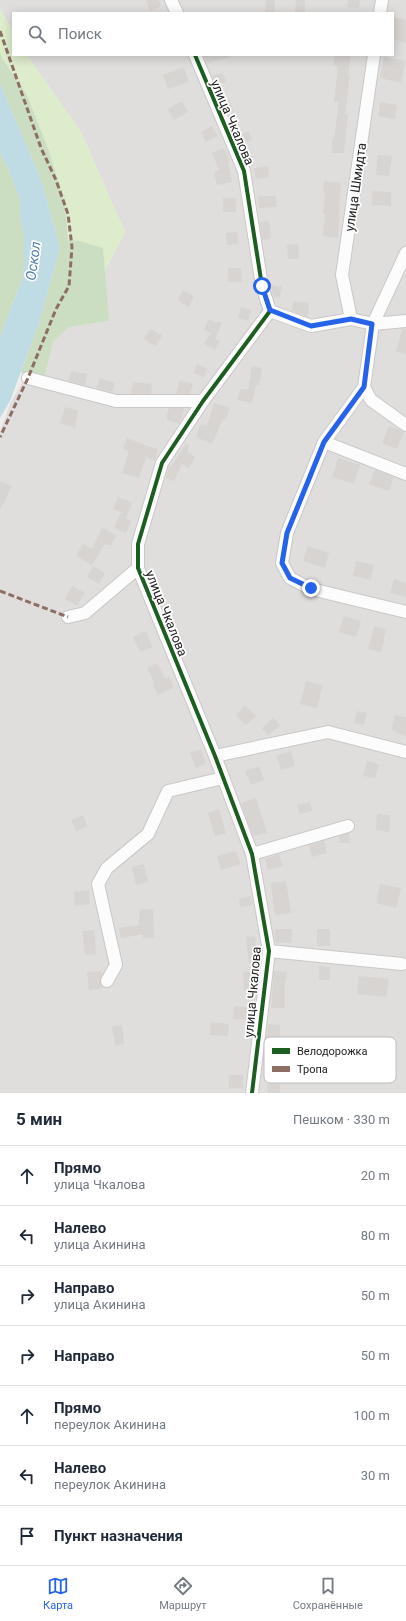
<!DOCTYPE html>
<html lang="ru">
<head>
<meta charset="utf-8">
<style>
	body { margin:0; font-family:Roboto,sans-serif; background:#f2f2f3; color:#1f2937 }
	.stop { position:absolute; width:12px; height:12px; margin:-9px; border:3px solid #2563eb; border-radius:50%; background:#fff }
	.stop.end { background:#2563eb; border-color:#fff; box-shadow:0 1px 4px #0008 }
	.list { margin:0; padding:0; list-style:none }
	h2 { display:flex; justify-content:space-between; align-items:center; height:52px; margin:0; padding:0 16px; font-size:17px }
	h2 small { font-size:13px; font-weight:400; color:#747a83 }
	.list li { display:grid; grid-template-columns:26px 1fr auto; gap:12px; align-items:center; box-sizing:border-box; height:60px; padding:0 16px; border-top:1px solid #e0e1e3 }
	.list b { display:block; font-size:15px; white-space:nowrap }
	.list p { margin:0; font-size:13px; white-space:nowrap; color:#747a83 }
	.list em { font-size:13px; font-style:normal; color:#747a83 }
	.icon { flex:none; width:22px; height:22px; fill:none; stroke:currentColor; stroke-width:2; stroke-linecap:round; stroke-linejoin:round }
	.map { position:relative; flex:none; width:406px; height:1093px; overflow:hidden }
	.search { position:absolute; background:#fff; box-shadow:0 2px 10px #0003; left:12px; right:12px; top:12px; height:44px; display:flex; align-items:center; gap:10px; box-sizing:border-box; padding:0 14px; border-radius:0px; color:#747a83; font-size:15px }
	.sheet { height:472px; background:#fff }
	nav { display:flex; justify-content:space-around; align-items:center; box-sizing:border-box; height:56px; border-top:1px solid #e0e1e3; background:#fff; font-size:11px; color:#747a83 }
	nav a { display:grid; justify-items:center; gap:2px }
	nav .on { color:#2563eb }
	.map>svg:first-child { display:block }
	.residential { fill:#dfdedc }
	.grass { fill:#ddeccb }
	.forest { fill:#cbdec1 }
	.water { fill:#bfdbe3 }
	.building { fill:#d7d4d2 }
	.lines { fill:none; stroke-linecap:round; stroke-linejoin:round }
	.minor-casing { stroke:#c9c8c7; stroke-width:14 }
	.minor { stroke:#fdfcfc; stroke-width:12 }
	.quiet { stroke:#8d6e63; stroke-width:3; stroke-dasharray:6 3; stroke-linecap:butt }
	.cycleway-casing { stroke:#fff; stroke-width:6 }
	.cycleway { stroke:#1b5e20; stroke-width:4 }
	.route { stroke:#2563eb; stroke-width:5 }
	.labels { text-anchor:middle; stroke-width:3.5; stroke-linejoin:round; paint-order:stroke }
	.street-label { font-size:13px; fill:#222; stroke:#fff }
	.water-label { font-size:14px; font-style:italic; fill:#4a7aab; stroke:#fff }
	.key { fill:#fff; stroke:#bdbdbd; stroke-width:1 }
	.key-label { font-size:11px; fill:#222 }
</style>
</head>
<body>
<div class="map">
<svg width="406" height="1093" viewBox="0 0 406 1093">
	<rect width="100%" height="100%" fill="#f0eeeb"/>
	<path class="residential" d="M0,0H406V1093H0V431L11,402L26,376L45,375L53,342L69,327L109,321L104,272L125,232L81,132L27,55H393V13H13V31L0,9Z"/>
	<path class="grass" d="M0,9L13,31V55H27L81,132L125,232L104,272L103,248L80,241H68L65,203L49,151L27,95L2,58L0,51Z"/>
	<path class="forest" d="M0,51L2,58L27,95L49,151L65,203L68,240L80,241L103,248L109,321L69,327L53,342L45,375L26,376L21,372L39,323L60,248L42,182L0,83Z
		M0,153L8,168L20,199V218L24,235V268L21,282L0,337Z"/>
	<path class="water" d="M0,83L42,182L60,248L39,323L10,401L0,418V337L21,282L24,268V235L20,218V199L8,168L0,153Z"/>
	<path class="building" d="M146,0H159L161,6L150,11Z
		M266,0H275L274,13L265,12Z
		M296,0H305V12H295Z
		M348,0H360L359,8L347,7Z
		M393,17L406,20V43L393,39Z
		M203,55H228L229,57L207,63Z
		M335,55H351L348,75H350L345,114H348L344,153H332V139H334L339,102H334L338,66L333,65Z
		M384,57L405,61L401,83L380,78Z
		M184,67L189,82L168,89L163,75Z
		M223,73L226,82L216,85L212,76Z
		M229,100L234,112L228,115L223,103Z
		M182,101L188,112L174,120L168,109Z
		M380,102L397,105L395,119L378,116Z
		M212,126L218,136L206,142L201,132Z
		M249,131L252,140L241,144L237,135Z
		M224,148L230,161L228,162L232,182L217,185L214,172L219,170L212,153Z
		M378,155L392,156L389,176L376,175Z
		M268,166L269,177L256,179L254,168Z
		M324,181L341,183L339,204H340L338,238L323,236L325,214H323L325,193H323Z
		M372,191L391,192V206L372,205Z
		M258,196H276L277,207L259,208Z
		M223,198H236V212H223Z
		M269,221L271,239L262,240L260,222Z
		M237,232L238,244L227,245L226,233Z
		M298,244L299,259H288L287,245Z
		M228,268H241L242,282H228Z
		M270,285L282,287L280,298L274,297Z
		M183,290L194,296L189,307L178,301Z
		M293,301L309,303L308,317L292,311Z
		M241,307L251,310L248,321L238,318Z
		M209,319L216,323L218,321L222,323L215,339L220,341L215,350L204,344L211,333L204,330Z
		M150,329L162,335L156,346L144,339Z
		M402,329H406V354L396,352Z
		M197,364L208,369L204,377L193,373Z
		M252,366L262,368L259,386L256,385L252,403L238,400L240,389L248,390Z
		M71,371L87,374L85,385L68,381Z
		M100,378L115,383L112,392L96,388Z
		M180,380L193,384L190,394H176Z
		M133,382L152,384L151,394H131Z
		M214,403L230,408L226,420L223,419L212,444L196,437L201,424L207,426Z
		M65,407L78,411L75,428L60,423Z
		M169,408H184L179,424L166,419Z
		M389,426L404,432L397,449L382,443Z
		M127,438L158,450L155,461L146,457L139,478L122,473L129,451L123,449Z
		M186,444L189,446L187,452L195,457L189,468L182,464L174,481L166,478L169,466L171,467Z
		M338,458L360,465L354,484L332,477Z
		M375,470L394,477L389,491L369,484Z
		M0,481L12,486L0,510Z
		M118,497L132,503L126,518L131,521L126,533L114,528L121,512L113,509Z
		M102,528L116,535L111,546L105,544L92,565L76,556L83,544L92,549Z
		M308,546L329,553L325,568L303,561Z
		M356,561L374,565L371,580L353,576Z
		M93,566L105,573L99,584L87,577Z
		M394,579L406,583V597L390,593Z
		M72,586L85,593L77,606L65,599Z
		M344,616L361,621L356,637L339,632Z
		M374,626L386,629L381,652L368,649Z
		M146,631L152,647L140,652L133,637Z
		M157,663L165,679L169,677L174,687L158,695L153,685L155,684L147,668Z
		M306,681L323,685L317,708L300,704Z
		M245,705L256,716L246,725L236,715Z
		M357,711L367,713L364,725L354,723Z
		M395,715L406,717V736L396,733V731L392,730Z
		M273,718L280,725L269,735L262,728Z
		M201,749L206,764L196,768L190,753Z
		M291,751L295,766L281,770L276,756Z
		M367,761L379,764L375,778L363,776Z
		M259,766L264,780L251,785L245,771Z
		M256,798L267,833L253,836L241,803Z
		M310,802L312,811L300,814L297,805Z
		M219,809L226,833L215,836L208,813Z
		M377,814L390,815L389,832L376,830Z
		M83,815L87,826L76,831L71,820Z
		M349,833L350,843H340L339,836Z
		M324,841L327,853L312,857L309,845Z
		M236,851L240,864L221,870L217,856Z
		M279,854L283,866L268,870L265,859Z
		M144,864L148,882L136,885L132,867Z
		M286,881L291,913L275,915L271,883Z
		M380,884L401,888L396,908L376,903Z
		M89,890L90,904L75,906L74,892Z
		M251,896L253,905L240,907L239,899Z
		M153,909L154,938H143V934L121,938L119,928L139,925V910Z
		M275,929H292L291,943L275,942Z
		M317,929H330V946H317Z
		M94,930L96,954L85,955L82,931Z
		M255,936L258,963H249L246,937Z
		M319,966L330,967V980H319Z
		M101,971L102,975L100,981L103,988L89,990L87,972Z
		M274,971L287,972L285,983V1008H271Z
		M243,972H254V991H244Z
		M359,976L389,979L386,997L357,994Z
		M234,1006L249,1008L248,1020L233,1019Z
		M211,1022L229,1024L228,1036L210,1035Z
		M268,1024L280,1025V1038H278L277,1060H264Z
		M122,1025L124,1044L115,1046L112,1026Z
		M229,1075H243V1088H229Z
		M280,1083V1093H268L267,1084Z"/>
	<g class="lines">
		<defs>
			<path id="minor" d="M171,0L177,13
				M380,13L382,0
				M195,55L244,171L262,286L270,311L203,401L162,463L138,544V568L215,756L252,854L269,951L252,1093
				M406,253L373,324L364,387L371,400L406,425
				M270,311L311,326L351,319L373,324L406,321
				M351,319L342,275L374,55
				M28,378L116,401H203
				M364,387L324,442L287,533L282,563L290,578L311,589L406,612
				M324,442L406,474
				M68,617L85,613L138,568
				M215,756L328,732L406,752
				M252,854L348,826
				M269,951L402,964
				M107,981L116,965L98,884L107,868L148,834L168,791L223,778"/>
		</defs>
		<use href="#minor" class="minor-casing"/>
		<use href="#minor" class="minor"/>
		<path class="quiet" d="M0,31L41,148L56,180L68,214L72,247L69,286L56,309L28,378L0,437
			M0,591L68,617"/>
		<defs>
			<path id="cycleway" d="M195,55L244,171L262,286L270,311L203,401L162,463L138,544V568L215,756L252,854L269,951L252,1093"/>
		</defs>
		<use href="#cycleway" class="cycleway-casing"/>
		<use href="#cycleway" class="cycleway"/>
	</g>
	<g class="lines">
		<path class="route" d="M262,286L270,310L311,326L351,319L372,324L364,387L324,442L287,533L282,563L290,578L311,588"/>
	</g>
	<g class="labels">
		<g class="street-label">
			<text transform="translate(233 122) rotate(67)" y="5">улица Чкалова</text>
			<text transform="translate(355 187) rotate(-82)" y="5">улица Шмидта</text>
			<text transform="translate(167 613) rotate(68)" y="5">улица Чкалова</text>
			<text transform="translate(252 992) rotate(-85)" y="5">улица Чкалова</text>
		</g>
		<g class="water-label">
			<text transform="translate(33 261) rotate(-82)" y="5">Оскол</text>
		</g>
	</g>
	<rect x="264" y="1037" width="132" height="46" rx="6" class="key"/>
	<rect x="272" y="1048" width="18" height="6" fill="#1b5e20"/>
	<rect x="272" y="1066" width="18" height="6" fill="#8d6e63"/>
	<g class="key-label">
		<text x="297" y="1055">Велодорожка</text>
		<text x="297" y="1073">Тропа</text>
	</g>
</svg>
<div class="stop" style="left:262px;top:286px"></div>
<div class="stop end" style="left:311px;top:588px"></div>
<div class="search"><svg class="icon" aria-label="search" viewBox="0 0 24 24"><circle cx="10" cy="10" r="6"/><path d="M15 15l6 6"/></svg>Поиск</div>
</div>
<section class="sheet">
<h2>5 мин<small>Пешком · 330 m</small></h2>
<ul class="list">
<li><svg class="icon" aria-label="ahead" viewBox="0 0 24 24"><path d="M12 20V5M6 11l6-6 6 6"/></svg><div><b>Прямо</b><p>улица Чкалова</p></div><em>20 m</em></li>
<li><svg class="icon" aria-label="left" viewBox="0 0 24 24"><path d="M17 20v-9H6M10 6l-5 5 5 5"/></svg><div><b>Налево</b><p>улица Акинина</p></div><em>80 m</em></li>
<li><svg class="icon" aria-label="right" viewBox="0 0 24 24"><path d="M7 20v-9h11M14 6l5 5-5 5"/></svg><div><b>Направо</b><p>улица Акинина</p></div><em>50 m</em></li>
<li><svg class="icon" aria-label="right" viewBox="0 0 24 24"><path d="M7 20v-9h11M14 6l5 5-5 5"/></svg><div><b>Направо</b></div><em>50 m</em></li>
<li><svg class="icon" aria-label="ahead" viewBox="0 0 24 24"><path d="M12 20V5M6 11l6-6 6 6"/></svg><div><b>Прямо</b><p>переулок Акинина</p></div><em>100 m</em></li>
<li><svg class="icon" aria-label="left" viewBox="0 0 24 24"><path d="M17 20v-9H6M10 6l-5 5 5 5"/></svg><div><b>Налево</b><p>переулок Акинина</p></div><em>30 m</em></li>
<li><svg class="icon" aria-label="arrive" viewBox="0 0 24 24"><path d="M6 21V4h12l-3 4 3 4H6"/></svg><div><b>Пункт назначения</b></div></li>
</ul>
</section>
<nav>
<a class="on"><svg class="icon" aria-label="map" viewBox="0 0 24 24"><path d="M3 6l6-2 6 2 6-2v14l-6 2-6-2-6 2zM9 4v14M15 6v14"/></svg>Карта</a>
<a><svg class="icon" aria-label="directions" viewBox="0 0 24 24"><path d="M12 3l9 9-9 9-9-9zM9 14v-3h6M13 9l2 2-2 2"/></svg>Маршрут</a>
<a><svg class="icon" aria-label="saved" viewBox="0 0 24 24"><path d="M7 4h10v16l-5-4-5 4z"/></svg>Сохранённые</a>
</nav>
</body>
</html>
